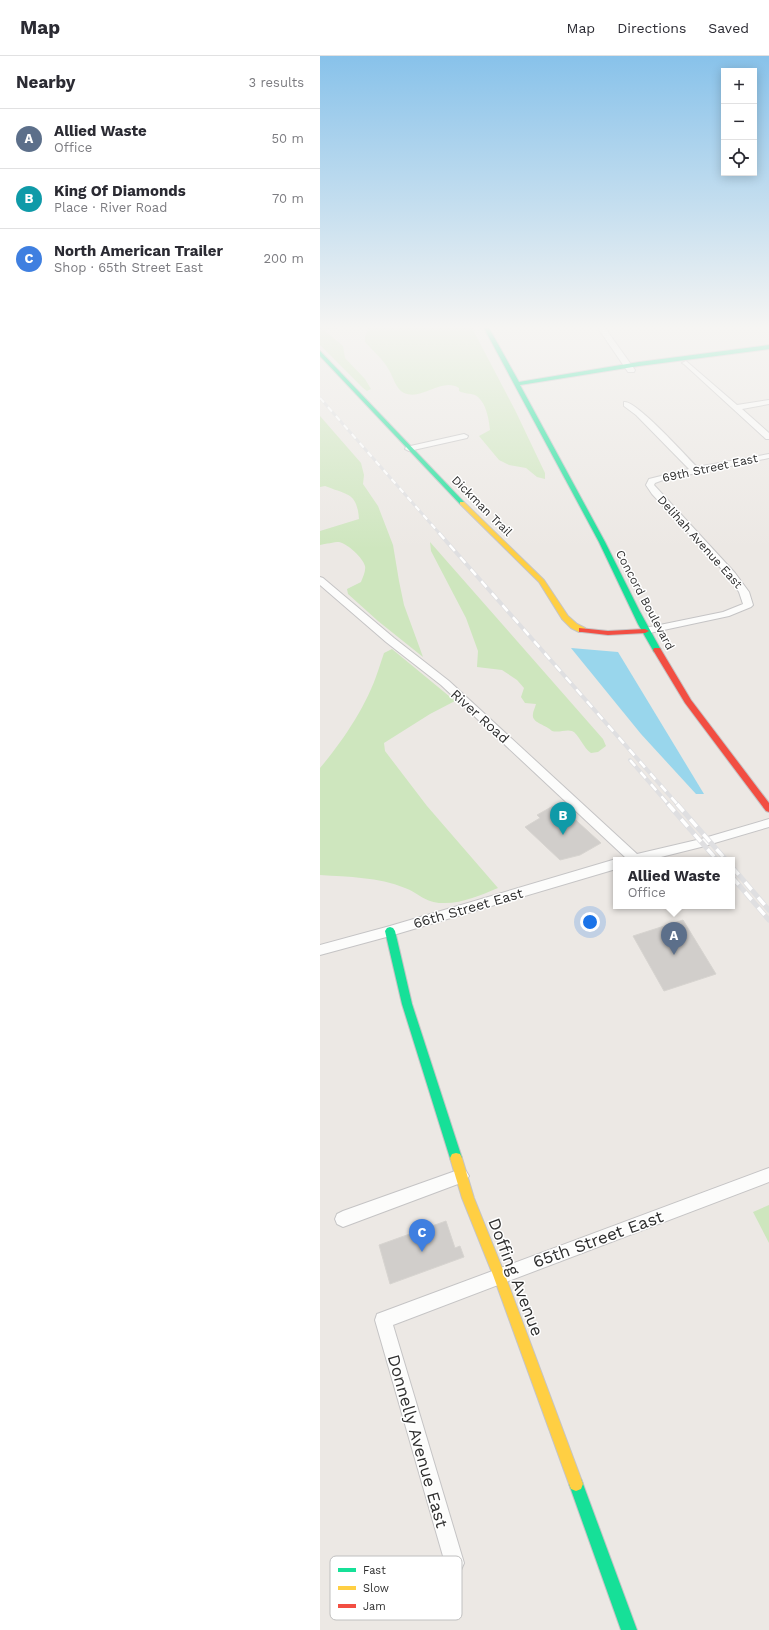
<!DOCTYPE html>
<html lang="en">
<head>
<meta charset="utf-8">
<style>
	body { margin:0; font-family:"Work Sans",sans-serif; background:#f7f7f7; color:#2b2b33 }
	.controls { position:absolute; right:12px; top:12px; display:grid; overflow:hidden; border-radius:0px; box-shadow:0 2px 10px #0003 }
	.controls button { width:36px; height:36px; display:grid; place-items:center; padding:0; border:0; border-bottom:1px solid #e1e1e2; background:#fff; color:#2b2b33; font:20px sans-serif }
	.you { position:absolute; left:270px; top:866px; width:14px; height:14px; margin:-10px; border:3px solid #fff; border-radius:50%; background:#1a73e8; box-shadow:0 0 0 6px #1a73e833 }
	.badge { display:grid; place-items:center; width:26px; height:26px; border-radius:50%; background:#b45309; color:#fff; font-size:13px; font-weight:700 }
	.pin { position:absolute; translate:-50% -33px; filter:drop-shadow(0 1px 2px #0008) }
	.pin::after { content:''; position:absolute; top:21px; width:14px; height:12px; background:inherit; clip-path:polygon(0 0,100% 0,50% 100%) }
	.popup { position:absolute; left:293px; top:801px; width:122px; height:52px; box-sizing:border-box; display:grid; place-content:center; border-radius:0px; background:#fff; filter:drop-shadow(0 1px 3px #0005); font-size:13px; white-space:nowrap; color:#7c7c81 }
	.popup b { font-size:15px; color:#2b2b33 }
	.popup::after { content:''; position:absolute; left:50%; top:100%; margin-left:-8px; border:8px solid transparent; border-top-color:#fff }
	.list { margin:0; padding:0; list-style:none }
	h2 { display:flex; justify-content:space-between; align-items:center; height:52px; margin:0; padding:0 16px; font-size:17px }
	h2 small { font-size:13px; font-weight:400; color:#7c7c81 }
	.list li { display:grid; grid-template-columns:26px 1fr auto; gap:12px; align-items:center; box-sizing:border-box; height:60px; padding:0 16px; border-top:1px solid #e1e1e2 }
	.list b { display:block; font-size:15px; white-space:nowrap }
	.list p { margin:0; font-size:13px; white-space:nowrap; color:#7c7c81 }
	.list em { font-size:13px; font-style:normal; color:#7c7c81 }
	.icon { flex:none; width:22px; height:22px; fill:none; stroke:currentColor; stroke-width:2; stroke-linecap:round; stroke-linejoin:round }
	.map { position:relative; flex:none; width:449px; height:1574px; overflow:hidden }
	header { display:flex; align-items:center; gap:24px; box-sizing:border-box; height:56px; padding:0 20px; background:#fff; border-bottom:1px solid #e1e1e2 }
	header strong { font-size:19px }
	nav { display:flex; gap:22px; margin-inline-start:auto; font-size:14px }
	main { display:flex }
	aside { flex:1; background:#fff }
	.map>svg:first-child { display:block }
	.green { fill:#cee6be }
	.water { fill:#99d6ec }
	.building { fill:#d1cecb; stroke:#d7d4d0 }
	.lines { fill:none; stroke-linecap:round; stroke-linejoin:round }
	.street-casing { stroke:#c5c4c5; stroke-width:2 }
	.fast-casing { stroke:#c5c4c5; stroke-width:2 }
	.slow-casing { stroke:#c5c4c5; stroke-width:2 }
	.jam-casing { stroke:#c5c4c5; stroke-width:2 }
	.street { fill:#fcfcfb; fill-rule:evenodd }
	.fast { fill:#16e098; fill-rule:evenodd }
	.slow { fill:#ffcf43; fill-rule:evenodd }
	.jam { fill:#f24e42; fill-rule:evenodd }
	.rail-far2-casing { stroke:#dfdfe1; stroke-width:3 }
	.rail-far1-casing { stroke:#dfdfe1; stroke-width:4 }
	.rail-casing { stroke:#dfdfe1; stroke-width:5 }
	.rail-far2 { stroke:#fff; stroke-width:2; stroke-dasharray:6; stroke-linecap:butt }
	.rail-far1 { stroke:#fff; stroke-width:2.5; stroke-dasharray:8; stroke-linecap:butt }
	.rail { stroke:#fff; stroke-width:3.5; stroke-dasharray:10; stroke-linecap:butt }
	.labels { text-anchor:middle; stroke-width:3; stroke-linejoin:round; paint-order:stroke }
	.far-street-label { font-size:12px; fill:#2e2e2e; stroke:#fff }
	.street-label { font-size:14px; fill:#2e2e2e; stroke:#fff }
	.near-street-label { font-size:17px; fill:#2e2e2e; stroke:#fff }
	.key { fill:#fff; stroke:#c0c0c0; stroke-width:1 }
	.key-label { font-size:11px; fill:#2e2e2e }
</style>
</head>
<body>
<header>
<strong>Map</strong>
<nav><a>Map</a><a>Directions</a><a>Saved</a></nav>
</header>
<main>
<aside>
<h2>Nearby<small>3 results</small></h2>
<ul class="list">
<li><span class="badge" style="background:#5c6f8a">A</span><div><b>Allied Waste</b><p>Office</p></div><em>50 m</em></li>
<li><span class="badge" style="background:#0f9aa8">B</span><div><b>King Of Diamonds</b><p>Place · River Road</p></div><em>70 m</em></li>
<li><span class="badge" style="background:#3f7fe0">C</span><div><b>North American Trailer</b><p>Shop · 65th Street East</p></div><em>200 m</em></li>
</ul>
</aside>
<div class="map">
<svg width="449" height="1574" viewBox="0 0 449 1574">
	<rect width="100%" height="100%" fill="#ece8e4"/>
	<path class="green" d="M0,272H18L4,274L23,290L25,302L45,323L51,333L47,335L43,332L0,289Z
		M48,272H152L195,354L225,417V423L217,421L206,412L189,409L179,404L159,380L170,374C169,363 166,345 155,339C150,337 144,338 139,335V332C121,321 103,345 84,337C76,333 73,321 69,314C63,303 53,295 45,286V281Z
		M0,360L41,407L44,419L43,428L58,450L73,489L79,525L84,549L103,601L58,565L28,538L27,533L41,526C43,521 46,515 45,510C43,502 28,488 19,486C14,486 6,488 0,489V475L39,463C37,436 27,439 5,430L0,431Z
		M110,486L283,683L286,690L278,696L271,697C264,693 258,677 252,675C246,673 239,677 232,675C227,669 211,667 213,658C213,655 215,652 216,648L205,647L201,641L204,632L197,624L182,614L157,611L158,595L146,562L111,495Z
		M72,593L135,645L110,658L64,687L65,695L107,750L178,832C161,839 141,848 122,847C105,847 99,837 85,832C58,821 29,821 0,819V712C23,685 47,649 58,615C60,609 62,603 64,597Z
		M449,1149V1187L433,1156Z"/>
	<path class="water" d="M251,592L298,596L384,738H376L321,678Z"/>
	<path class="building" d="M233,750L244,760L248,757L281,787L260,799L240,804L205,771L220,762L217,759Z
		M363,864L396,918L344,935L313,880Z
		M126,1165L135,1192L140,1190L144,1201L70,1228L59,1189Z"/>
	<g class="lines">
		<defs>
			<path id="street" d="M278,272H285L315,314L314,316H308Z
				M366,305L417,349L449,344V348L422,353L449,377V383H446L364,308L362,307Z
				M304,346C316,344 366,400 377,411L449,398V402L343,424L335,427L334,429L415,517L429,536L433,549L431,551L409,560L325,578L320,575L325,572L403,556L423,548L419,536L409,521L332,438L326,429L329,423L369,413L316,359L304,350Z
				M144,378L148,380L147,382L89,395L85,393L86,391Z
				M0,521L3,522L74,582L129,625L317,798L381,783L449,763V771L381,791L329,804H305L306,802L121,629L66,586L0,529Z
				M296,803L298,804H296V813L70,880L0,899V889L70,870Z
				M449,1112V1126L73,1269L144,1507L141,1514L134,1517L127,1514L55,1264L57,1258Z
				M141,1113L146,1115L149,1120L146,1125L23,1171L17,1168L15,1163L17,1158L23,1155Z"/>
			<path id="fast" d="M164,272H169L199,326L319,306L449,289V293L319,310L200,329L285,486L319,554L341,594L340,596H334L318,568L279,486L250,432Z
				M0,295L144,446V448H140L0,300Z
				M70,871L73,872L75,875L92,948L142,1102L140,1106L136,1107L132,1106L130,1102L82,948L65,875L67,872Z
				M256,1421L261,1423L263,1428L317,1574H301L249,1428L251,1423Z"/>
			<path id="slow" d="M140,446H144L224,524L248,560L257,568L265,572V576H259L251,572L242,563L219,526L140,448Z
				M136,1097L140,1098L142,1102L154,1142L185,1219L263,1428L261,1433L256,1435L251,1433L249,1428L173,1219L142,1142L130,1102L132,1098Z"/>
			<path id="jam" d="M259,572L288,575L325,573L329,575L325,577L288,579L262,576H259Z
				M334,592H340L371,644L449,747V756L446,755L365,647L333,594Z"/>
		</defs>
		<use href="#street" class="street-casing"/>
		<use href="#fast" class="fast-casing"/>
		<use href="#slow" class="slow-casing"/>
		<use href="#jam" class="jam-casing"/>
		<use href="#street" class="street"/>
		<use href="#fast" class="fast"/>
		<use href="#slow" class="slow"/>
		<use href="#jam" class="jam"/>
		<defs>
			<path id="rail-far2" d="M0,342L120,478"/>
			<path id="rail-far1" d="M119,477L358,749
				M310,704L349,749"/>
			<path id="rail" d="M348,748L397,804
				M357,748L406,804
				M412,811L449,854
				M412,821L449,864"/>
		</defs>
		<use href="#rail-far2" class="rail-far2-casing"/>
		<use href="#rail-far1" class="rail-far1-casing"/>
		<use href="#rail" class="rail-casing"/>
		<use href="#rail-far2" class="rail-far2"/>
		<use href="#rail-far1" class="rail-far1"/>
		<use href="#rail" class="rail"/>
	</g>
	<linearGradient id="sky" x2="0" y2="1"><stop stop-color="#88c2ea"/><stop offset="0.55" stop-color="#f6f5f3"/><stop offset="1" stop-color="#f6f5f3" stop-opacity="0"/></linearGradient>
	<rect width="449" height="493" fill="url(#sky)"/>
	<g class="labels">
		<g class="far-street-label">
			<text transform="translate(390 412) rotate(-12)" y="4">69th Street East</text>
			<text transform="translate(162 450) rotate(45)" y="4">Dickman Trail</text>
			<text transform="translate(380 486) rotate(48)" y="4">Delihah Avenue East</text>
			<text transform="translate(325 544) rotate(62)" y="4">Concord Boulevard</text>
		</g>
		<g class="street-label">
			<text transform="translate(160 660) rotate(42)" y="5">River Road</text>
			<text transform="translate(148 852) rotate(-16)" y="5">66th Street East</text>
		</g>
		<g class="near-street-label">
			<text transform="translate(278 1183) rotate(-20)" y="6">65th Street East</text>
			<text transform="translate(196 1221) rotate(69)" y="6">Doffing Avenue</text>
			<text transform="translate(98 1385) rotate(74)" y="6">Donnelly Avenue East</text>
		</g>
	</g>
	<rect x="10" y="1500" width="132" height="64" rx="6" class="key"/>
	<rect x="18" y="1512" width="18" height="4" fill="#16e098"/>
	<rect x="18" y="1530" width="18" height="4" fill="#ffcf43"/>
	<rect x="18" y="1548" width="18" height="4" fill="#f24e42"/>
	<g class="key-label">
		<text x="43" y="1518">Fast</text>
		<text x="43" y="1536">Slow</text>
		<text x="43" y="1554">Jam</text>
	</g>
</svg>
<div class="controls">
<button>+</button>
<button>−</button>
<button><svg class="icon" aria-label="locate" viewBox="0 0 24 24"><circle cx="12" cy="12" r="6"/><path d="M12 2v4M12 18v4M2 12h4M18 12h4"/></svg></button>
</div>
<div class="you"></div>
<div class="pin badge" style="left:354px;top:899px;background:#5c6f8a">A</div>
<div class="popup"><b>Allied Waste</b>Office</div>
<div class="pin badge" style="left:243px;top:779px;background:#0f9aa8">B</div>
<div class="pin badge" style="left:102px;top:1196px;background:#3f7fe0">C</div>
</div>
</main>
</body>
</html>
